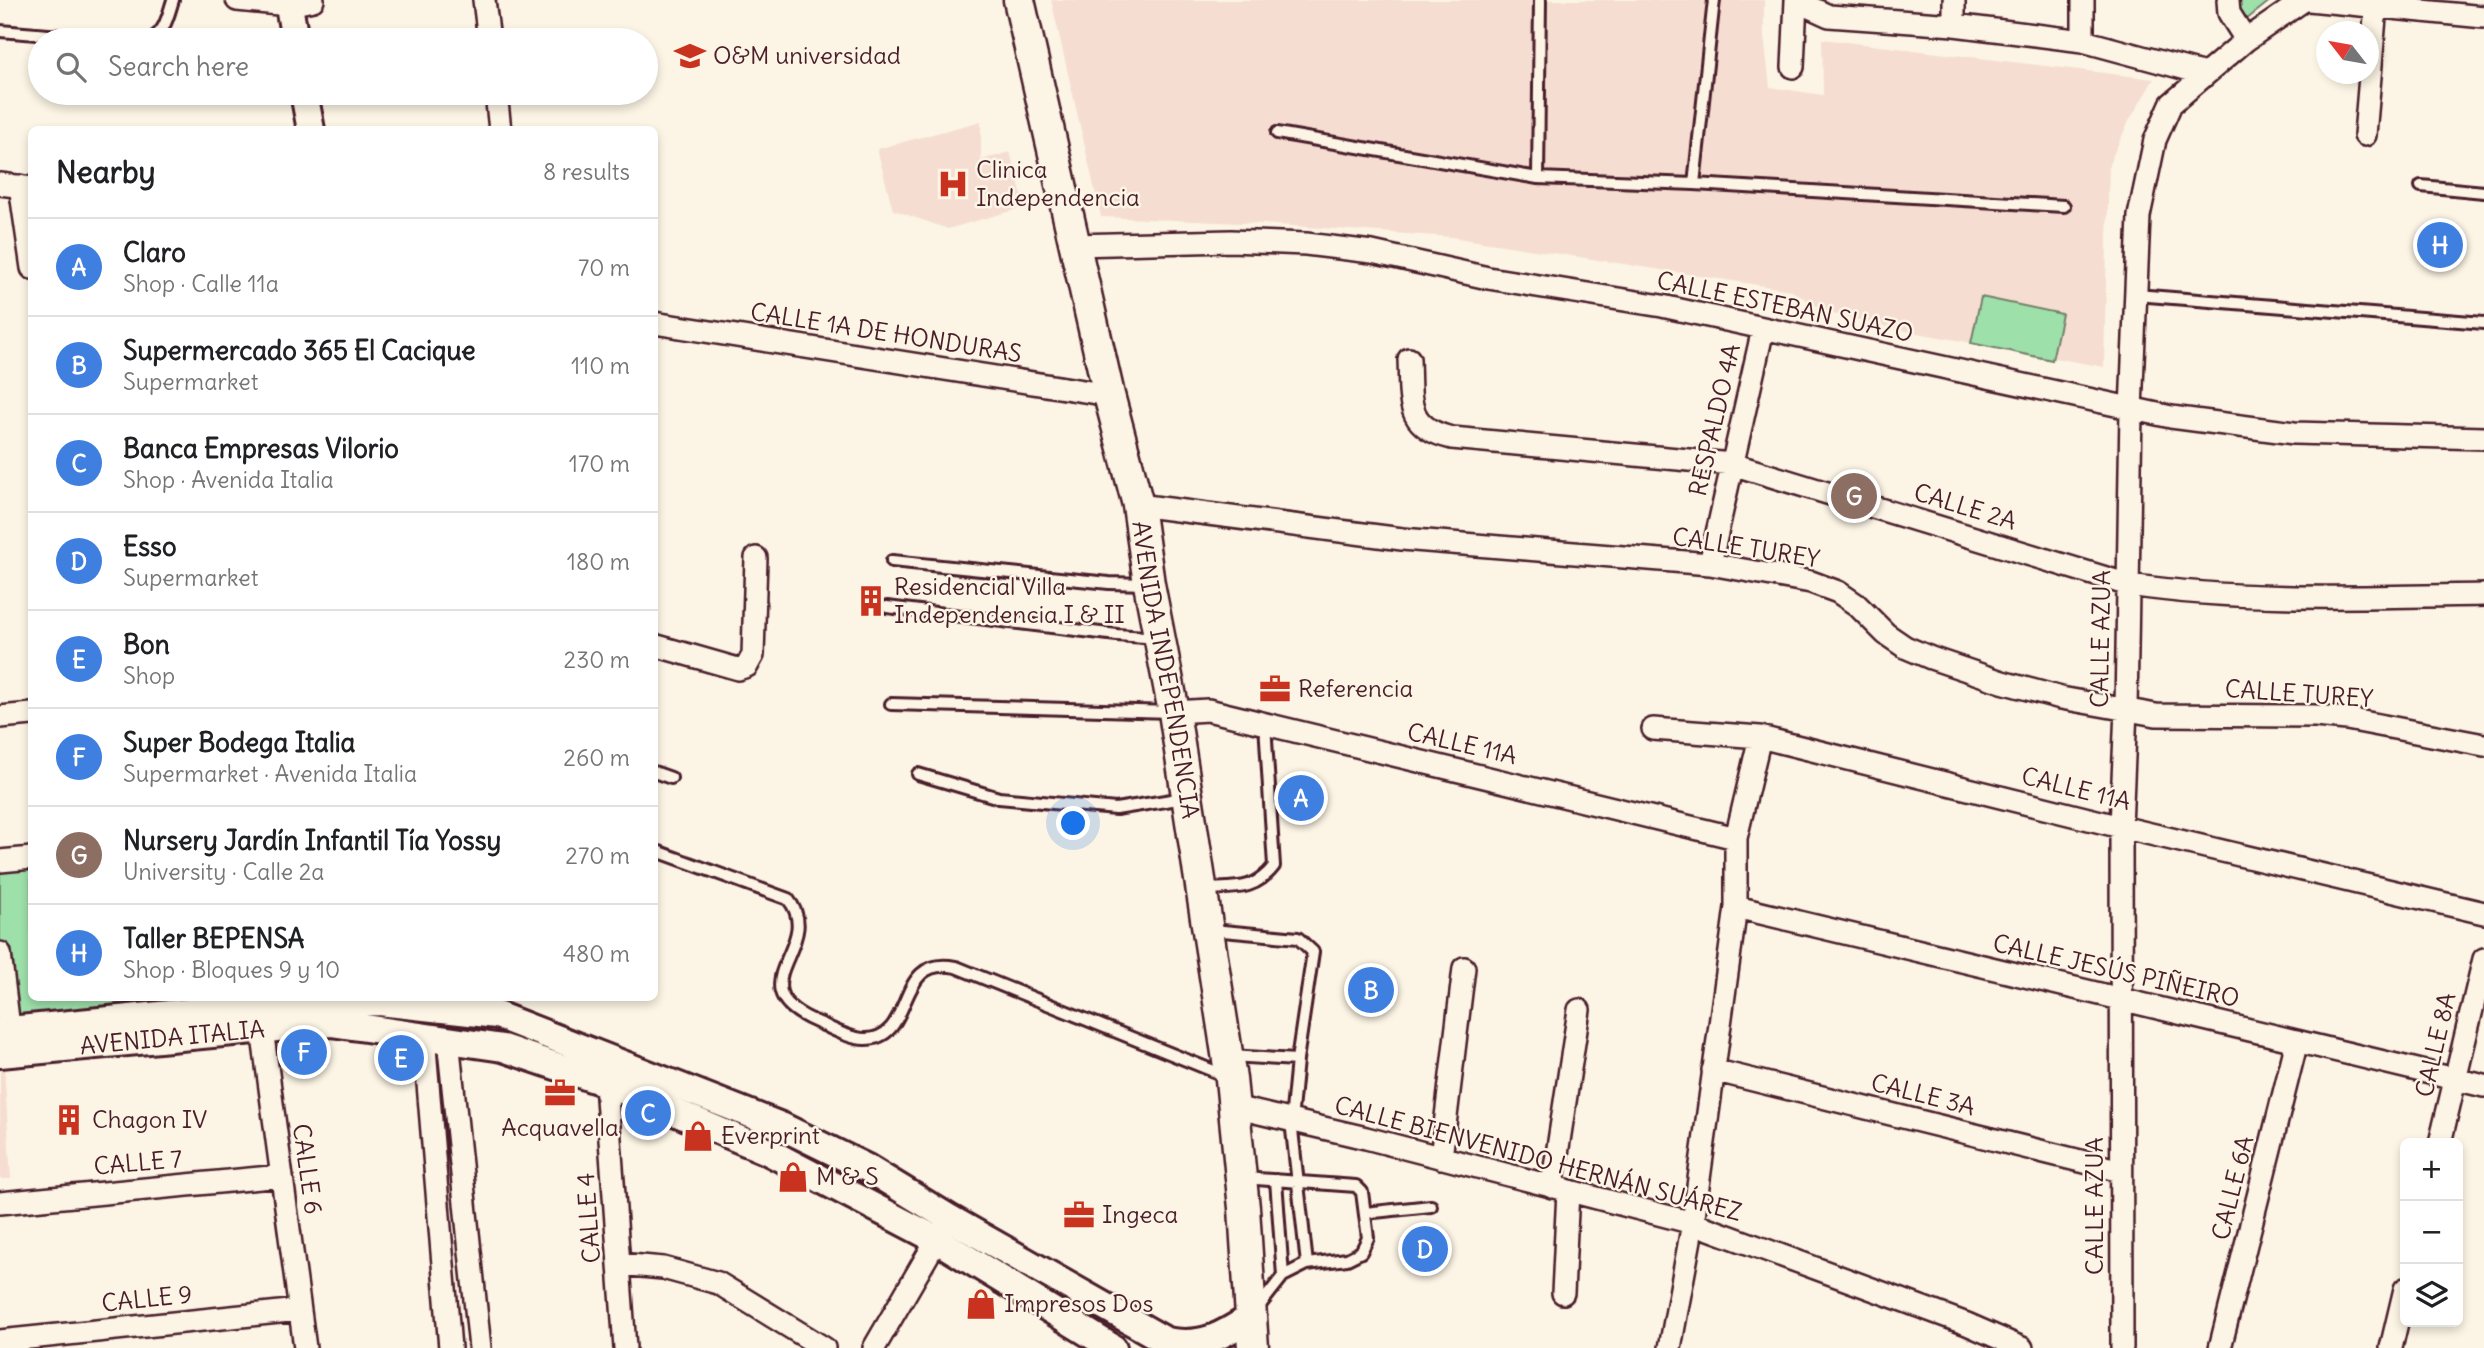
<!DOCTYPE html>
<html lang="en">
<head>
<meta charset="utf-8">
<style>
	body { margin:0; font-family:Delius,sans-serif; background:#f2f2f2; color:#202124 }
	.controls { position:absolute; right:21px; bottom:21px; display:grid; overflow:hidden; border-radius:10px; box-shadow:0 4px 10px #0003 }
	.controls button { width:63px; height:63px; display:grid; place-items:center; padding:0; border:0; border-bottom:2px solid #e0e0e0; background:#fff; color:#202124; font:35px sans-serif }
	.compass { position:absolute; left:2316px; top:21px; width:63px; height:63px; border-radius:50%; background:#fff; box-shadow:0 4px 10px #0003; rotate:301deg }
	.you { position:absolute; left:1074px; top:824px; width:24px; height:24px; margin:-18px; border:5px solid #fff; border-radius:50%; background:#1a73e8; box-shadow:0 0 0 10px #1a73e833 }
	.badge { display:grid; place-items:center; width:46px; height:46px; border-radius:50%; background:#111827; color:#fff; font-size:23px; font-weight:700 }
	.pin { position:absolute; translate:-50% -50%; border:4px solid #fff; box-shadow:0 2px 7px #0006 }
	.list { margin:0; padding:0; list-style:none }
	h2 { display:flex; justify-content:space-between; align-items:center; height:91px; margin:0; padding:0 28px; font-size:30px }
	h2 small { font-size:23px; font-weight:400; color:#757577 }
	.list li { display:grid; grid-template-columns:46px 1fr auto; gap:21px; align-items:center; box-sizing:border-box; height:98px; padding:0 28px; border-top:2px solid #e0e0e0 }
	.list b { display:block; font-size:26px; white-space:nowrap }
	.list p { margin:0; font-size:23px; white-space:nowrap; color:#757577 }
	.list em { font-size:23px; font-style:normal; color:#757577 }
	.icon { flex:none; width:38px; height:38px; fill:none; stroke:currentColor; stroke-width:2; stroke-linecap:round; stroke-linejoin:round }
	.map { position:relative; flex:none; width:2484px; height:1348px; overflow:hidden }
	.search { position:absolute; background:#fff; box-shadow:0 4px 10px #0003; left:28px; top:28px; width:630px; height:77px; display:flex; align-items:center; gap:18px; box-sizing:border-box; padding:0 24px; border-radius:38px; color:#757577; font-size:26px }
	.panel { position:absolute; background:#fff; box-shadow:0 4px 10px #0003; left:28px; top:126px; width:630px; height:875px; border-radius:10px }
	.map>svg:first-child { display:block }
	.built { fill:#f5ded1 }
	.green { fill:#9ee0aa; stroke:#74806a; stroke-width:2 }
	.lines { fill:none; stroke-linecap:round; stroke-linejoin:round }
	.service-casing { stroke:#4a1f2b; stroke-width:16 }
	.minor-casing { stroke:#4a1f2b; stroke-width:26 }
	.tertiary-casing { stroke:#4a1f2b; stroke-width:32 }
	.secondary-casing { stroke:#4a1f2b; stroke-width:35 }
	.service { stroke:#fcf5e5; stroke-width:10 }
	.minor { stroke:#fcf5e5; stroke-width:21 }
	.tertiary { stroke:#fcf5e5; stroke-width:26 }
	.secondary { stroke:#fcf5e5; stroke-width:30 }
	.labels { text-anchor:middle; stroke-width:5; stroke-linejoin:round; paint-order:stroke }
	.poi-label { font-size:24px; fill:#4a1f2b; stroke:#fcf5e5; text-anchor:start }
	.street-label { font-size:24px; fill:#4a1f2b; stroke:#fcf5e5 }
</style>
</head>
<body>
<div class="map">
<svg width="2484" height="1348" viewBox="0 0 2484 1348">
	<rect width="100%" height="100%" fill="#fcf5e5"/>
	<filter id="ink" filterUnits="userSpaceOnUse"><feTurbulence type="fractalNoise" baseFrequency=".0143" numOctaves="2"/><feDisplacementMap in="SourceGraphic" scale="14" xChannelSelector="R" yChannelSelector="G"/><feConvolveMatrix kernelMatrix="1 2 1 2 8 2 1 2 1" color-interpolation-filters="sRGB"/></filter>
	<g filter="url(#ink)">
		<path class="built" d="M1051,0H1764V36L1770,87L1823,95L1822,39L2154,79L2129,121L2109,164L2104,367L1906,331L1829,313L1790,290L1451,237L1263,224L1101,217Z
			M981,121V160L1010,152L1025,207L948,229L893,210L877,149Z
			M4,1064L11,1179H0V1065Z"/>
		<path class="green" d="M2235,0H2271L2246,20L2240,18Z
			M1981,297L2062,314L2052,360L1971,343Z
			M31,858L32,998H258L9,1031L0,953V860Z"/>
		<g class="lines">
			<defs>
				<path id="service" d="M0,31L109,40
					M148,40C165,35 168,15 173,0
					M1277,133L1538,178L1694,184L2064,206
					M1538,178L1540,0
					M1694,184L1714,0
					M2421,186L2484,192
					M2136,295L2484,323
					M892,561L1109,583L1147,584
					M887,607L1117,635L1159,638
					M891,704L1171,712
					M654,772L671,778
					M918,774L999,798L1116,809L1184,798
					M654,850L788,899C827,946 730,987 819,1023C833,1029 850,1039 865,1039C917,1039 893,954 956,967L1226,1076
					M1203,889C1234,887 1254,892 1274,866L1265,724
					M1212,930L1298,938L1313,952L1297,1060L1291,1121L1307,1264
					M1230,1056L1297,1060
					M1243,1178L1356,1186L1362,1192L1368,1238L1361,1252L1347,1259L1307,1264L1283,1276L1257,1309
					M1276,1180L1283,1276
					M1365,1213L1431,1206"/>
				<path id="minor" d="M237,0L289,5L313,0
					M484,0L489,40
					M1954,0V25
					M2228,0L2229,13L2246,40
					M2309,0L2484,17
					M1796,1L1829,16L1954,25L2083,41L2205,74
					M2083,41V0
					M1793,67L1796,0
					M496,93L500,130
					M2365,135L2376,6
					M0,184L32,188
					M20,186L32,268
					M1074,245L1231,241L1306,244L1372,252L1488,278L1662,306L2171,417L2294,433L2484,438
					M654,323L1109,395
					M1409,359C1411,400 1404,427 1452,438L1732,464L2129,585C2246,602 2366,597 2484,595
					M1138,505L1402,539L1710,564L1811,582L1838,592L1857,605L1886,634L1905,647L1931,658L2002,682L2061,698L2156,715L2315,716L2347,719L2484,745
					M1710,564L1763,329
					M654,645L738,669L747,666L753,655L756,558
					M1174,712L1208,710L1736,838
					M0,717L32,714
					M1653,729L1760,737L2121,827L2484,913
					M0,861L32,858
					M1736,907L2484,1086
					M0,953L11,1044
					M260,1014L305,1348
					M424,1036L450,1348
					M448,1039L480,1348
					M605,1070L625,1348
					M1713,1070L2121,1171
					M1234,1107L1366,1138L1693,1223L1967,1324L2022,1348
					M2440,1143L2484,959
					M1441,1158L1464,968
					M1552,1187L1579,1010
					M0,1203L281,1176
					M619,1264L663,1268L718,1283L824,1348
					M1563,1293L1568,1191
					M0,1341L299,1310
					M874,1348L943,1229
					M1670,1348L1693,1223L1736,907V838L1760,737
					M2122,1348L2121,827L2126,709L2131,410L2139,216L2155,140L2171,104L2246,40L2304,0
					M2220,1348L2297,1041
					M2391,1348L2405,1289"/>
				<g id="tertiary">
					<path d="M288,0L295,40"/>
					<path d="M304,93L311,130"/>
					<path d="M0,1031L259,1005L379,1002L497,1015L781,1126L867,1168L949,1218L1166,1341C1202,1348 1222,1336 1251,1317"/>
					<path id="s1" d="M0,1054L331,1023L503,1048L606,1083L767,1151L937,1240L1113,1348"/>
				</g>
				<g id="secondary">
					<path id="s2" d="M1019,0L1109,395L1138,505L1149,584L1174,712L1231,1079L1244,1208L1253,1348"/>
				</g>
			</defs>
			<use href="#service" class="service-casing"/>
			<use href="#minor" class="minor-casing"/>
			<use href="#tertiary" class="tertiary-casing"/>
			<use href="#secondary" class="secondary-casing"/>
			<use href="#service" class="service"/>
			<use href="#minor" class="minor"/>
			<use href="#tertiary" class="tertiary"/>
			<use href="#secondary" class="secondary"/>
		</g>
	</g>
	<defs>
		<symbol id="university-bare" viewBox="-9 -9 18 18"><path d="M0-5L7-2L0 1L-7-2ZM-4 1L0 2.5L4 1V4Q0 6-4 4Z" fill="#c8321e" stroke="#fcf5e5" stroke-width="2.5" paint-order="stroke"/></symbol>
		<symbol id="hospital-bare" viewBox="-9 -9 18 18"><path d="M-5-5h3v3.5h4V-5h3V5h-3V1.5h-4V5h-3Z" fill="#c8321e" stroke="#fcf5e5" stroke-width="2.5" paint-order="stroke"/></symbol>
		<symbol id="building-bare" viewBox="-9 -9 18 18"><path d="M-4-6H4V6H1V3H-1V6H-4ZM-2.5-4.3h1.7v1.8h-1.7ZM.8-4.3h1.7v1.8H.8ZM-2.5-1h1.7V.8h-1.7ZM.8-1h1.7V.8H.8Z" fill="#c8321e" stroke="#fcf5e5" stroke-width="2.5" paint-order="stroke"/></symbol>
		<symbol id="office-bare" viewBox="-9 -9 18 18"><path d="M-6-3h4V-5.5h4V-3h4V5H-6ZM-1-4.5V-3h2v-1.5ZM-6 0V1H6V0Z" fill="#c8321e" stroke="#fcf5e5" stroke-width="2.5" paint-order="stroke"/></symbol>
		<symbol id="shop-bare" viewBox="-9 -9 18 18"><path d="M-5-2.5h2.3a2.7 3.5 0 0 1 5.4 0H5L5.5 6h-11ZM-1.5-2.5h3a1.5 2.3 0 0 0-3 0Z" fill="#c8321e" stroke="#fcf5e5" stroke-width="2.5" paint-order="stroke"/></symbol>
	</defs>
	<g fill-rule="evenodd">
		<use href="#university-bare" x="668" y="34" width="44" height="44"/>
		<use href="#hospital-bare" x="931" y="162" width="44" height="44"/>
		<use href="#building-bare" x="849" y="579" width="44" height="44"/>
		<use href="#office-bare" x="1253" y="667" width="44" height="44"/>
		<use href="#office-bare" x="538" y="1071" width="44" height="44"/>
		<use href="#building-bare" x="47" y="1098" width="44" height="44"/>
		<use href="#shop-bare" x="676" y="1114" width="44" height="44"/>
		<use href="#shop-bare" x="771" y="1155" width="44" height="44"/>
		<use href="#office-bare" x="1057" y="1193" width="44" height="44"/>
		<use href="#shop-bare" x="959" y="1282" width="44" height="44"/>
	</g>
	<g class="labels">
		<g class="poi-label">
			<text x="713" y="64">O&amp;M universidad</text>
			<text x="976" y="178">Clinica<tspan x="976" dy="28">Independencia</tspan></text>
			<text x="894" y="595">Residencial Villa<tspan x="894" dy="28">Independencia I &amp; II</tspan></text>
			<text x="1298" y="697">Referencia</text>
			<text x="92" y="1128">Chagon IV</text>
			<text x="560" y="1136" text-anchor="middle">Acquavella</text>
			<text x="721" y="1144">Everprint</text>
			<text x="816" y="1185">M &amp; S</text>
			<text x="1102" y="1223">Ingeca</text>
			<text x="1004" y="1312">Impresos Dos</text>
		</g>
		<g class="street-label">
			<text transform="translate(1785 307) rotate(12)" y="8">CALLE ESTEBAN SUAZO</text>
			<text transform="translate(886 333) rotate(9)" y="8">CALLE 1A DE HONDURAS</text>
			<text transform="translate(1715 420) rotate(-77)" y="8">RESPALDO 4A</text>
			<text transform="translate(1965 507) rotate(17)" y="8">CALLE 2A</text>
			<text transform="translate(1746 548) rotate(9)" y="8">CALLE TUREY</text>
			<text transform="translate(2101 639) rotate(-89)" y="8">CALLE AZUA</text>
			<text dy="8" stroke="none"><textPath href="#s2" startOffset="686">AVENIDA INDEPENDENCIA</textPath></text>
			<text transform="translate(2299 694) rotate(4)" y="8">CALLE TUREY</text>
			<text transform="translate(1462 744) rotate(13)" y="8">CALLE 11A</text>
			<text transform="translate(2076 789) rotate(14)" y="8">CALLE 11A</text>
			<text transform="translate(2116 971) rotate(13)" y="8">CALLE JESÚS PIÑEIRO</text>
			<text dy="8" stroke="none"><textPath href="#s1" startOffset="173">AVENIDA ITALIA</textPath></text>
			<text transform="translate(2436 1045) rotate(-77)" y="8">CALLE 8A</text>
			<text transform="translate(1923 1095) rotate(14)" y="8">CALLE 3A</text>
			<text transform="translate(1538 1159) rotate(15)" y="8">CALLE BIENVENIDO HERNÁN SUÁREZ</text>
			<text transform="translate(138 1163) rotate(-5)" y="8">CALLE 7</text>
			<text transform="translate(307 1169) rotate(82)" y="8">CALLE 6</text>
			<text transform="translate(2233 1188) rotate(-76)" y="8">CALLE 6A</text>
			<text transform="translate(2095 1206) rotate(-90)" y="8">CALLE AZUA</text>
			<text transform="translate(589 1218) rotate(-94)" y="8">CALLE 4</text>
			<text transform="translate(147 1299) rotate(-6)" y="8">CALLE 9</text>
		</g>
	</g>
</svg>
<div class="controls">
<button>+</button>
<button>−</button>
<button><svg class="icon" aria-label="layers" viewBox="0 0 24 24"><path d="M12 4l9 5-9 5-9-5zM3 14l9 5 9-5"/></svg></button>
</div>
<svg class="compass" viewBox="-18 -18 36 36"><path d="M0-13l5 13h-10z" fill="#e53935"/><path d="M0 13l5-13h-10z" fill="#757577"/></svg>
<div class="you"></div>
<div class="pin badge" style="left:1301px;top:798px;background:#3f7fe0">A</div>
<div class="pin badge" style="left:1371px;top:990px;background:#3f7fe0">B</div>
<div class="pin badge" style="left:648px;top:1113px;background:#3f7fe0">C</div>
<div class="pin badge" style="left:1425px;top:1249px;background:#3f7fe0">D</div>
<div class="pin badge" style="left:401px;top:1058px;background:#3f7fe0">E</div>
<div class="pin badge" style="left:304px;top:1052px;background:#3f7fe0">F</div>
<div class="pin badge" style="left:1854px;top:496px;background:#8d6e63">G</div>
<div class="pin badge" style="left:2440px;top:245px;background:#3f7fe0">H</div>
<div class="search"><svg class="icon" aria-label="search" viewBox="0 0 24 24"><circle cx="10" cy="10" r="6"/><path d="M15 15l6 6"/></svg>Search here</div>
<section class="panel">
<h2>Nearby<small>8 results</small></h2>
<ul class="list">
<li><span class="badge" style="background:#3f7fe0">A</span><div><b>Claro</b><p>Shop · Calle 11a</p></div><em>70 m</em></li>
<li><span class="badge" style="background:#3f7fe0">B</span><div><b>Supermercado 365 El Cacique</b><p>Supermarket</p></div><em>110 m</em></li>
<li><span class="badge" style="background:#3f7fe0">C</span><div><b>Banca Empresas Vilorio</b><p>Shop · Avenida Italia</p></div><em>170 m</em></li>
<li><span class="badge" style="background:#3f7fe0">D</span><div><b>Esso</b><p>Supermarket</p></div><em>180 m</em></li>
<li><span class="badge" style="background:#3f7fe0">E</span><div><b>Bon</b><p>Shop</p></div><em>230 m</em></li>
<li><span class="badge" style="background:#3f7fe0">F</span><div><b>Super Bodega Italia</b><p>Supermarket · Avenida Italia</p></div><em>260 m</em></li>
<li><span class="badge" style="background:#8d6e63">G</span><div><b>Nursery Jardín Infantil Tía Yossy</b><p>University · Calle 2a</p></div><em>270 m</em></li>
<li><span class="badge" style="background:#3f7fe0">H</span><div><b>Taller BEPENSA</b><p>Shop · Bloques 9 y 10</p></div><em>480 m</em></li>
</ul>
</section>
</div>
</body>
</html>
